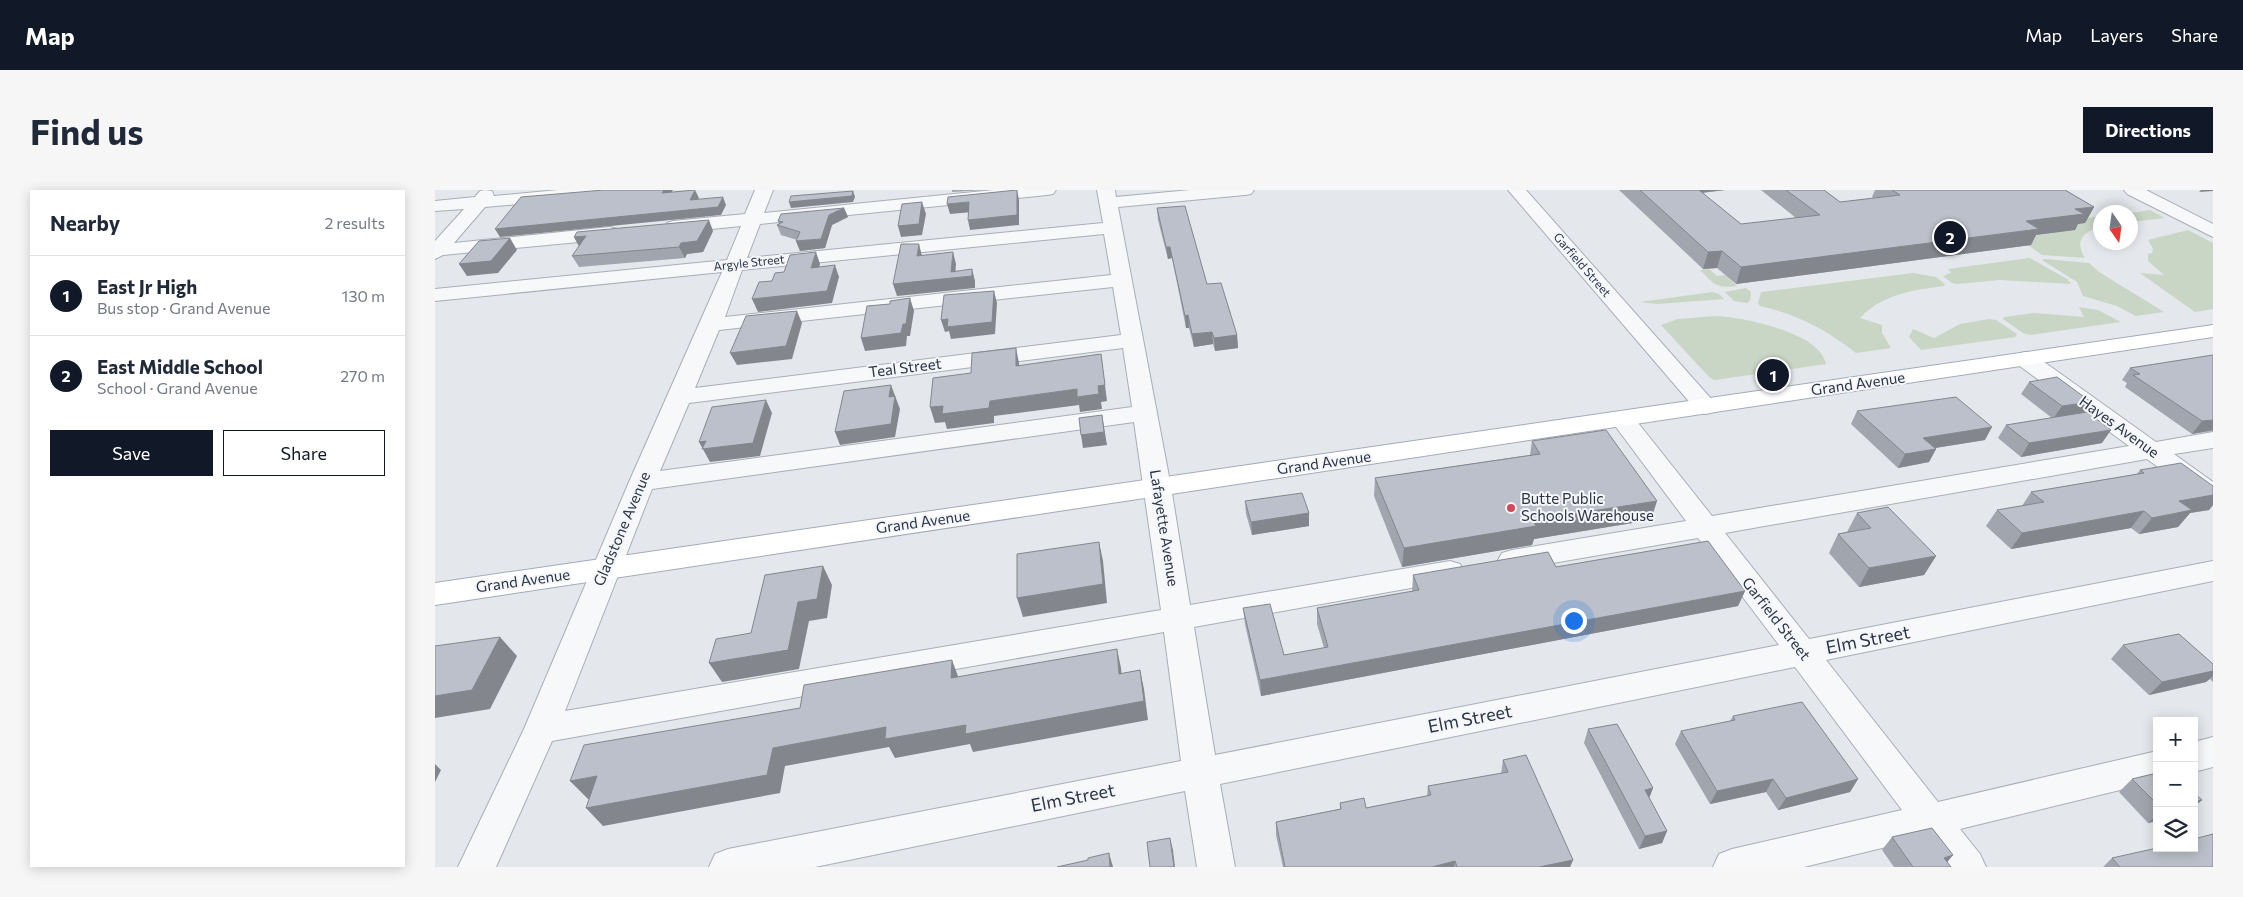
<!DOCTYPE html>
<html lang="en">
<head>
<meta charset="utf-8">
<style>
	body { margin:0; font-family:Commissioner,sans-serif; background:#f6f6f7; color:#1f2937 }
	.controls { position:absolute; right:15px; bottom:15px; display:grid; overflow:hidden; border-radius:0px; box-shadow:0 2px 12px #0003 }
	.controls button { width:45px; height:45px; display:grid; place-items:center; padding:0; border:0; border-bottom:1px solid #e0e1e3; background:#fff; color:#1f2937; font:25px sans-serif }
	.compass { position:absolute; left:1658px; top:15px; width:45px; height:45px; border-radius:50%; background:#fff; box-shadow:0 2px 12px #0003; rotate:167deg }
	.you { position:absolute; left:1138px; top:430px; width:18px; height:18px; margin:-12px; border:4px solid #fff; border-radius:50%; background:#1a73e8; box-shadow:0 0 0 8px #1a73e833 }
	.badge { display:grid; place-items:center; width:32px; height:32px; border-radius:50%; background:#111827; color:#fff; font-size:16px; font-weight:700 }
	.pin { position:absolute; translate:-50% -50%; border:2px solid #fff; box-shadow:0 1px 5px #0006 }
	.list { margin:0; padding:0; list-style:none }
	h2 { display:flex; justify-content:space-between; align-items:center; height:65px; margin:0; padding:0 20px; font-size:21px }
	h2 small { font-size:16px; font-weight:400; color:#747a83 }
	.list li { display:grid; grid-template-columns:32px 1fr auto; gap:15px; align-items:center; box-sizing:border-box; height:80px; padding:0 20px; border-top:1px solid #e0e1e3 }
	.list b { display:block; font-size:19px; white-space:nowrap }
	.list p { margin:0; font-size:16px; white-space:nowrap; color:#747a83 }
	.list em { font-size:16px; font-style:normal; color:#747a83 }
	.actions { display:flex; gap:10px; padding:15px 20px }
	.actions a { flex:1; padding:11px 0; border:1px solid #111827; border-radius:0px; text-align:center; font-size:18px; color:#111827 }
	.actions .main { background:#111827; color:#fff }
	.icon { flex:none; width:28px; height:28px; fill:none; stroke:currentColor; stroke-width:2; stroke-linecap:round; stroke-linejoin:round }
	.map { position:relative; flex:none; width:1778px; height:677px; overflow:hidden; border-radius:0px }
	header { display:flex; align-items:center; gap:30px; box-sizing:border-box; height:70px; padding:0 25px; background:#111827; color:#fff }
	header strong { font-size:24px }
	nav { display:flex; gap:28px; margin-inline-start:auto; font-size:18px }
	.intro { display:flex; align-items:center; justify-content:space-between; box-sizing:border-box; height:120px; padding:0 30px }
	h1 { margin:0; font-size:35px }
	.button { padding:12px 22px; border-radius:0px; background:#111827; color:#fff; font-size:18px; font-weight:700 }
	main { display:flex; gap:30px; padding:0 30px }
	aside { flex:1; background:#fff; border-radius:0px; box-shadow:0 2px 12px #0003 }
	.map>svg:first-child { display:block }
	.green { fill:#c9d6c5 }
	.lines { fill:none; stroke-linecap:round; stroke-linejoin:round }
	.minor-casing { stroke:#a9aeb7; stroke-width:2 }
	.major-casing { stroke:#a3abb8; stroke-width:2 }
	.minor { fill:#f7f8fa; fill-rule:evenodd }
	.major { fill:#fff; fill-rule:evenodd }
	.wall { fill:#a1a5ae }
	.shaded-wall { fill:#83868d }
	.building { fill:#bbc0ca; stroke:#83868d }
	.poi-dot { fill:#d1495b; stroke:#f4f6f9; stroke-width:2 }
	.labels { text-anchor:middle; stroke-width:4; stroke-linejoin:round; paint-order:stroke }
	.far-street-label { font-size:12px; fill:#2b3445; stroke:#f4f6f9 }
	.street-label { font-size:15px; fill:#2b3445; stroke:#f4f6f9 }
	.poi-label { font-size:15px; fill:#2b3445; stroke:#f4f6f9; text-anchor:start }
	.near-street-label { font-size:18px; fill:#2b3445; stroke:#f4f6f9 }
</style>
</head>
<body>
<header>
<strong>Map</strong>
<nav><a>Map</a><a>Layers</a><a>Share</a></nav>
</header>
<div class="intro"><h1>Find us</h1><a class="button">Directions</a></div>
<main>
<aside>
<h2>Nearby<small>2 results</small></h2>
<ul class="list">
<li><span class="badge">1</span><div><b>East Jr High</b><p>Bus stop · Grand Avenue</p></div><em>130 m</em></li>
<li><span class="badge">2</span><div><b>East Middle School</b><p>School · Grand Avenue</p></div><em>270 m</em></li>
</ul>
<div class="actions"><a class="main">Save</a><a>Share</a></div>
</aside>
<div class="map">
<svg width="1778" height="677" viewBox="0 0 1778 677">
	<rect width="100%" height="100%" fill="#e4e7ec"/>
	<path class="green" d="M1715,20L1730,28L1696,32V23Z
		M1665,26V37C1648,42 1639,51 1650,68L1607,65L1583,48L1639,40L1647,29Z
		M1753,40L1778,53V119L1760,122L1705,83L1729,85L1713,71V64L1717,63L1718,59L1713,50Z
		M1595,68L1632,89L1636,94L1565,90L1522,94L1517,93L1508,86L1516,83L1513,79Z
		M1610,69L1654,73L1664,82L1729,122L1701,126L1682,116L1648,106L1642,92L1607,70Z
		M1274,79L1282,86L1290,85L1302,96C1281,99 1279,94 1265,80Z
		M1478,83L1501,87L1510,94L1509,96C1479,100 1447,104 1425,128L1447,135V143L1456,158L1421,163C1392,140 1362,124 1325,116L1323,113L1326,102Z
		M1311,98L1316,102L1315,111L1312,113L1299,111L1290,102Z
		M1277,102L1284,104L1289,109L1222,114L1205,112Z
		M1644,117L1663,120L1686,132L1595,145L1588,143L1568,129L1569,127L1599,123L1649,127Z
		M1280,126C1307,127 1385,142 1391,174L1280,190L1275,188L1226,135L1243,129Z
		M1554,129L1561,130L1582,144L1580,147L1486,160L1474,147L1478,139L1499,148L1525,134Z"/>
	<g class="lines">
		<defs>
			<path id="minor" d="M50,0L57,1L59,6L123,0H191L188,4L182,5L50,17L19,53L175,37L182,39L184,43L182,47L175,49L8,65L0,69V51L29,19L0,21V11L40,7L45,1Z
				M320,0H338L329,23L559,0H621L618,4L612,5L325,34L312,68L668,33L662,0H680L681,7L755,0H819L816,4L810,5L683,17L736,297L755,415L1015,371L1025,374L1029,381L1025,388L1015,391L759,437L780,565L1344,455L1263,348L1077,380L1067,377L1063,370L1067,363L1077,360L1251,331L1175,229L1178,224L1187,222L1196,224L1277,326L1694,256L1582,174L1579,169L1582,164L1590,162L1598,164L1721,252L1778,242V258L1739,264L1778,292V314L1769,311L1712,269L1290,343L1374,449L1778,371V391L1391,470L1503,612L1722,561V591L1525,639L1545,664L1551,677H1509L1488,648L1369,677H1278L1284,664L1297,659L1467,620L1360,477L785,594L800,677H762L750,601L380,677H274L280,664L293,659L746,571L729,442L117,551L61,677H23L89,539L194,292L287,82L0,111V99L292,70L306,36L238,43L232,41L229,37L232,33L238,31L310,24ZM669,44L676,85L290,127L307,80ZM678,97L686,145L260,198L284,140ZM688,158L697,217L225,281L254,213ZM699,232L726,420L130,521L217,299Z
				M1073,0H1091L1279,212L1283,217L1279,222L1271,224L1263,222Z
				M1689,0H1711L1778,34V47L1692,4Z
				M1778,547V577L1759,582V552Z"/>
			<path id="major" d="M1778,135V147L0,415V393Z"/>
		</defs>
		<use href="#minor" class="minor-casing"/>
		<use href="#major" class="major-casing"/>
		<use href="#minor" class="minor"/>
		<use href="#major" class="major"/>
	</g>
	<path class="wall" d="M517,0H552L517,2Z
		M1184,0H1290L1267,3L1306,34L1361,28L1326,0H1389L1405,12L1439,8L1437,7L1440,0H1630L1659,17L1650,33L1643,34L1640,40L1601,45L1596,55L1301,94L1282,78L1268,79Z
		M409,18L413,27L397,35L390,58L365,61L361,51L362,50L346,45L342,35L344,34L343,31Z
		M722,18L772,94L802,145L803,158L780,161L778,154L759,157L754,138H751L737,68L733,69L723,30Z
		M278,41L268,62L252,64L250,68L144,77L137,66L144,56L139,47Z
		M1778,165V241L1757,244L1690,197L1692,193L1687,190L1695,178Z
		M1594,192L1649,223L1667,253L1586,267L1563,248L1571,235L1617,228L1586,204Z
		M1422,221L1550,250L1500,258L1501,259L1494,272L1463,278L1416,234Z
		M1097,251L1216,330L1099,349L1097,355L967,377L939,306L940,288L1095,265Z
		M1705,280L1778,296V315L1774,320L1755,323L1743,337L1704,344L1696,338L1576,359L1551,336L1562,320L1587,316L1596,302L1702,284Z
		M810,311L874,323V336L817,345L811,324Z
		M1422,323L1501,366L1489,385L1424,397L1394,363L1403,344L1412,342Z
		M1121,377L1310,401L1303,416L826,506L810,434L808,418L849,465L889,458L882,434V418L977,402L978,385Z
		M1688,455L1778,474V492L1775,489L1771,492L1714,505L1676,469Z
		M1298,526L1423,589L1415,602L1343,620L1331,602L1275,614L1240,554L1246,541L1295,531Z
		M1153,539L1218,598L1214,608L1232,641L1227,653L1204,659L1149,553Z
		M1068,570L1138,670L1135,677H848L841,645V632L905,619V613L931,618L992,606L993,596L1066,584Z
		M1722,583V631L1713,633L1684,602L1697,589Z
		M1457,647L1518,665L1512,672L1516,677H1459L1447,660Z
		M1677,668L1778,677H1668Z"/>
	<path class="shaded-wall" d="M229,0H238L231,11L227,3Z
		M260,0L264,8L258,18L255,10Z
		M582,0L584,10V35L535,40L533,30Z
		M1248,0H1290L1247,5Z
		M1766,0H1778V1L1764,2Z
		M418,1L420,7L418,12L356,18L354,12Z
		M288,7L291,15L286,25L65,47L60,39Z
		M487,12L491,24L487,45L466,47L463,36Z
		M534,12L537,22L515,24L512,14Z
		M1659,17L1650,33L1643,34L1640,40L1601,45L1596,55L1301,94L1306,77L1591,31L1640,19Z
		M409,18L413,27L397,35L390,58L365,61L361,51L394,25Z
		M274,30L278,41L268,62L252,64L250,68L244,57L246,53Z
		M151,46L145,58L139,47Z
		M75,48L82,60L63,83L32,86L24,74Z
		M484,54L487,66H482Z
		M731,57H735L737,68L733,69Z
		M1287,61L1282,78L1268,79L1273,62Z
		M381,62L385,74L381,90L376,78Z
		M518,62L521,74L520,88L537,79L540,91V98L462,106L458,94L516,82Z
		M400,75L404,87L397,113L323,122L317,109Z
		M559,101L562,113L560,144L516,149L514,141L510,142L506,130Z
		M475,108L479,121L475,146H472L471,156L430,161L426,148L468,134Z
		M362,121L367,133L357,169L302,175L295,163Z
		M753,125L754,138H751L750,126Z
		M777,142L778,154L759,157L757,144Z
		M802,145L803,158L780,161L779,148Z
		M581,158L584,173V192L581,176Z
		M666,164L672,211L666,212L667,219L645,222L644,215L559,226V233L512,239L510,232L500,233L495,217L555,211L663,196Z
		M456,195L465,219L460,247L405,255L400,242L454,207Z
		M331,210L337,223L325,266L275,272L264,252Z
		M1656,212L1648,224L1618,229L1627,216Z
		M667,225L672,255L648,258L646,245Z
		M1778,230V240L1757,244L1767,231Z
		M1557,237L1550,250L1481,261L1488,248Z
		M1676,240L1667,253L1586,267L1594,253Z
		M1501,259L1494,272L1463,278L1470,264Z
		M1778,305V315L1774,320L1755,323L1743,337L1704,344L1717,328L1744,311Z
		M1222,311L1216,330L1099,349L1097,355L967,377L969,358L1098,330Z
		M1709,321L1696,338L1576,359L1587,343Z
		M874,323V336L817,345L816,332Z
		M664,352L668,371L672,413L588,427L582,408Z
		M1501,366L1489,385L1424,397L1434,378Z
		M388,376L397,395L392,428L374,431L364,479L287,492L274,473L363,412Z
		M1310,401L1303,416L826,506L825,490Z
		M65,447L82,466L55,519L0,528V506Z
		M682,459L686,478L688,503L684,484Z
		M517,470L524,489L516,488Z
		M705,480L709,499L713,530L538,562L535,554L460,568L454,557L350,576L345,603L168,636L151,618L338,558Z
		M1778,481V486L1771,492L1714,505L1727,492Z
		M0,574L6,580L0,592Z
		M162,586L179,604L153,609L135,591Z
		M1338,589L1331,602L1275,614L1282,601Z
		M1423,589L1415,602L1343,620L1351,608Z
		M1218,598L1213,611L1210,600Z
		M1767,610L1759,617V612Z
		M1722,625V631L1713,633Z
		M1232,641L1227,653L1204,659L1210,646Z
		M735,648L738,660L740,677H739Z
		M674,663L678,677H675Z
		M1518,665L1508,677L1509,668Z
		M1138,670L1135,677H1104Z
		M1020,671L1019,677H997Z"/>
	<path class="building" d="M169,0H229L227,3L260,0L255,10L288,7L283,17L60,39L86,7Z
		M582,0V25L533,30L534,12L512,14L513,7Z
		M1205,0H1264L1306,34L1385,25L1351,0H1389L1405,12L1465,5L1457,0H1630L1659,17L1640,19L1649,24L1591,31L1604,39L1306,77L1287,61L1273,62Z
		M418,1L417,6L354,12L356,6Z
		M487,12L484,34L463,36L467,14Z
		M750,16L772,94L786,93L802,145L779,148L777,142L757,144L753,125L750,126L735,57H731L722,18Z
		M409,18L394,25L386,49L361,51L365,42L342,35L348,32L343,31L346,24Z
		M274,30L262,51L246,53L244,57L137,66L151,46L139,47L142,42Z
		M75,48L56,71L24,74L44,51Z
		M466,54H484L482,66L518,62L516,82L537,79V86L458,94Z
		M381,62L376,78L400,75L392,101L317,109L324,92L337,91L340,83L349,82L355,65Z
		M559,101L557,132L512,137L513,129L506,130L509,105Z
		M475,108L471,134H468L466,143L426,148L432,116L455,114V111Z
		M362,121L351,156L295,163L311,126Z
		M581,158V176L666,164L670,195L663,196L664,204L642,207V199L555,211L554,218L507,224L508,216L495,217L498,188L536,183L537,163Z
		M1778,165V230L1767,231L1698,185L1705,184L1695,178Z
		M1622,187L1656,212L1627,216L1594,192Z
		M456,195L454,207L460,206L456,234L400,242L409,201Z
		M1521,207L1557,237L1488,248L1501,259L1470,264L1422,221Z
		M331,210L318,253L267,259L271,251L264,252L277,217Z
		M1652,222L1676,240L1594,253L1571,235Z
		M667,225L669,242L646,245L644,228Z
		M1171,240L1222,311L1098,330L1101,336L969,358L940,288L1105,264L1097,251Z
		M1746,273L1778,296V305L1744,311L1757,320L1717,328L1709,321L1587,343L1562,320L1609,312L1596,302L1709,283L1705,280Z
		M867,303L874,323L816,332L810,311Z
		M1453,317L1501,366L1434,378L1403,344L1436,338L1422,323Z
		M1273,351L1310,401L825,490L808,418L835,414L849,465L893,457L882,418L984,400L978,385L1113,362L1121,377Z
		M664,352L668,394L582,408V364Z
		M388,376L382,409L363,412L353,460L274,473L281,449L316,443L330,385Z
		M1744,444L1778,474V481L1727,492L1688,455Z
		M65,447L37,500L0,506V456Z
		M682,459L684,484L705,480L709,511L530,544L531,535L450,549L451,537L338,558L332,585L151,618L162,586L135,591L149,555L365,518L369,495L517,470L516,488Z
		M1367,512L1423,589L1351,608L1338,589L1282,601L1246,541L1300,530L1298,526Z
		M1182,534L1218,598L1210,600L1232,641L1210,646L1153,539Z
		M1091,565L1138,670L1104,677H1022L1020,671L997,677H850L841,632L906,619L905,613L929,608L931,618L996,605L993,596L1073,582L1068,570Z
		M1722,583V614L1697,589Z
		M1759,603L1767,610L1759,612Z
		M1497,638L1518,665L1509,668L1516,677H1478L1457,647Z
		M1778,644V677H1685L1677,668L1722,658H1759V649Z
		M735,648L739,677H715L712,652Z
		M674,663L675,677H622L653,670V668Z"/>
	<circle class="poi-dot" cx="1076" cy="318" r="5"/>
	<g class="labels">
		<g class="far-street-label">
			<text transform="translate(314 73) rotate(-6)" y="4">Argyle Street</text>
			<text transform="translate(1147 75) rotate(49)" y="4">Garfield Street</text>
		</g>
		<g class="street-label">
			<text transform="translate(470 178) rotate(-7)" y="5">Teal Street</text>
			<text transform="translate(1423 194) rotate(-8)" y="5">Grand Avenue</text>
			<text transform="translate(1684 237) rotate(36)" y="5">Hayes Avenue</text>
			<text transform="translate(889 273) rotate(-8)" y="5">Grand Avenue</text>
			<text transform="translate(488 332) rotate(-8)" y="5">Grand Avenue</text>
			<text transform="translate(729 338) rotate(81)" y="5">Lafayette Avenue</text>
			<text transform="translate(187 339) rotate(-67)" y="5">Gladstone Avenue</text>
			<text transform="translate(88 391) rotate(-8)" y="5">Grand Avenue</text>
			<text transform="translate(1341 429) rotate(52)" y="5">Garfield Street</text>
		</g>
		<g class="poi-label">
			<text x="1086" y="314">Butte Public<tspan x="1086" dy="17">Schools Warehouse</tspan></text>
		</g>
		<g class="near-street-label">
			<text transform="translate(1433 450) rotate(-11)" y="6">Elm Street</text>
			<text transform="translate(1035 529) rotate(-11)" y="6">Elm Street</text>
			<text transform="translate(638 608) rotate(-11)" y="6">Elm Street</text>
		</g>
	</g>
</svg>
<div class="controls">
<button>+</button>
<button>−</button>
<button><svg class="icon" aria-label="layers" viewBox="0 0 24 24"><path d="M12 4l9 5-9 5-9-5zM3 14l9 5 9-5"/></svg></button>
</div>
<svg class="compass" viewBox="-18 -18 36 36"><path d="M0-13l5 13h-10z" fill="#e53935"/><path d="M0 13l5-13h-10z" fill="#747a83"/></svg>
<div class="you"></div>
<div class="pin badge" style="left:1338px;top:185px">1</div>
<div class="pin badge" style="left:1515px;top:47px">2</div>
</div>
</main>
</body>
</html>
